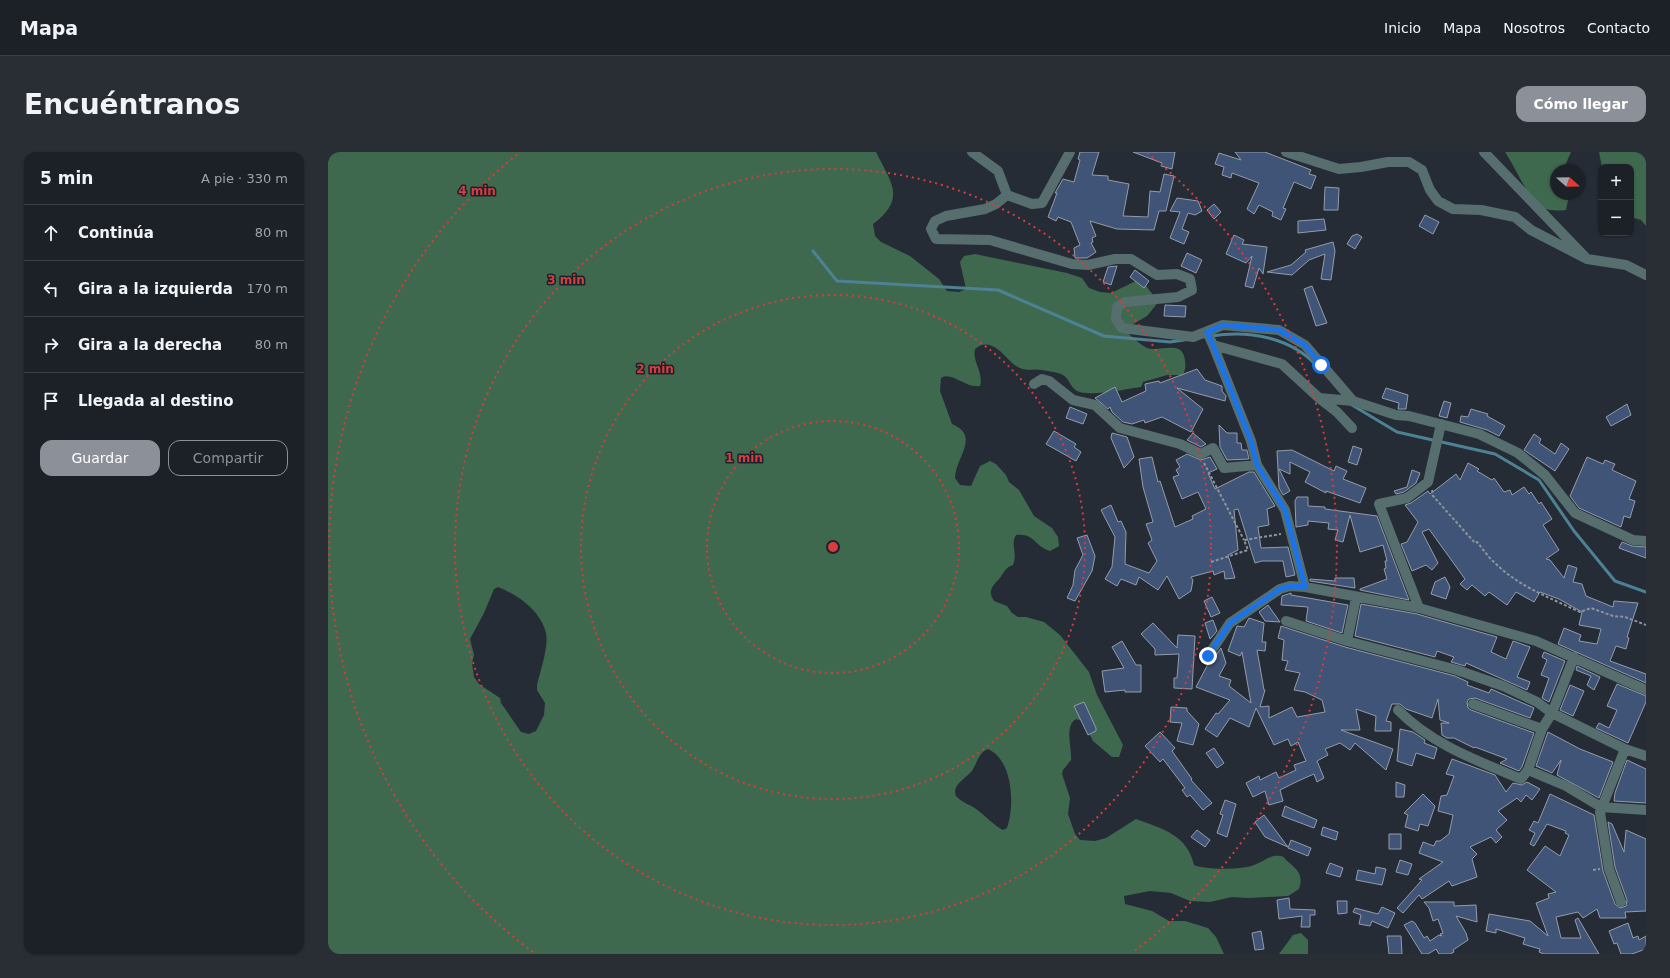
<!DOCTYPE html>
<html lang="es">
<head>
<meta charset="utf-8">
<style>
	body { margin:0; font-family:"DejaVu Sans",sans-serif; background:#292e34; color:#f1f3f6 }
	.controls { position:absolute; right:12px; top:12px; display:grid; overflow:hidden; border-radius:8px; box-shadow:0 1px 3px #0004 }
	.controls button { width:36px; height:36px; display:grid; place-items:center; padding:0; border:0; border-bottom:1px solid #3a3e45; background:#1c2128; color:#f1f3f6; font:20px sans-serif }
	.compass { position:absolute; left:1222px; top:12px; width:36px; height:36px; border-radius:50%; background:#1c2128; box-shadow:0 1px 3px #0004; rotate:110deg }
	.stop { position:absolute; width:12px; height:12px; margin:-9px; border:3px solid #1a73e8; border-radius:50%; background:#fff }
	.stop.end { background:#1a73e8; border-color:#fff; box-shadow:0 1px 4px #0008 }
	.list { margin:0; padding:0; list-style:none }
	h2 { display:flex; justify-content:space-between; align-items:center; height:52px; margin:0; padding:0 16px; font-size:17px }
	h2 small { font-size:13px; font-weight:400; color:#a0a3a8 }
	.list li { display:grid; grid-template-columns:26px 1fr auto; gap:12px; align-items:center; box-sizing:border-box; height:56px; padding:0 16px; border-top:1px solid #3a3e45 }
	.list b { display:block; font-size:15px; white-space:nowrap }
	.list em { font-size:13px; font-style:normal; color:#a0a3a8 }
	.actions { display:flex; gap:8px; padding:12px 16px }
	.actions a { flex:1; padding:9px 0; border:1px solid #8c9099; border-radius:12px; text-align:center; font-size:14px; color:#8c9099 }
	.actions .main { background:#8c9099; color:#fff }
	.icon { flex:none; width:22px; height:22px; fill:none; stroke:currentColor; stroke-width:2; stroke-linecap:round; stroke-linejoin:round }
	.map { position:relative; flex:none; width:1318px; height:802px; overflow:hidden; border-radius:12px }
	header { display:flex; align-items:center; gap:24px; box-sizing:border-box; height:56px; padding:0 20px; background:#1c2128; border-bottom:1px solid #3a3e45 }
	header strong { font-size:19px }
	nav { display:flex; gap:22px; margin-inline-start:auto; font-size:14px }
	.intro { display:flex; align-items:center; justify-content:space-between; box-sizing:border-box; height:96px; padding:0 24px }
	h1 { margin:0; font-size:28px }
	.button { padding:10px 18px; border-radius:12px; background:#8c9099; color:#fff; font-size:14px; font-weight:700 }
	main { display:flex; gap:24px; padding:0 24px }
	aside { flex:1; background:#1c2128; border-radius:12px; box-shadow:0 1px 3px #0004 }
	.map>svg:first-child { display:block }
	.forest { fill:#3f694f; fill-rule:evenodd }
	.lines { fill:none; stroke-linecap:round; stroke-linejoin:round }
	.stream { stroke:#4d8194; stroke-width:3 }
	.building { fill:#3f5476; stroke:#949caa }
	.path { stroke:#8e949c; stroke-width:2; stroke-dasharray:3 2; stroke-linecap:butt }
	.minor { stroke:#566e6d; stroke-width:10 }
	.route { stroke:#1a73e8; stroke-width:5 }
	.ring { fill:none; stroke:#d83c3c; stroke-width:2; stroke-dasharray:2 4 }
	.centre { fill:#d83c3c; stroke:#1b222c; stroke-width:2 }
	.ring-label { font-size:12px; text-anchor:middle; font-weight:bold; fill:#d83c3c; stroke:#1b222c; stroke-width:3; stroke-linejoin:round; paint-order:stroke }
</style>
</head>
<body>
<header>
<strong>Mapa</strong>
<nav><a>Inicio</a><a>Mapa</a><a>Nosotros</a><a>Contacto</a></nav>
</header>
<div class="intro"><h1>Encuéntranos</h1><a class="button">Cómo llegar</a></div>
<main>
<aside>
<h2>5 min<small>A pie · 330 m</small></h2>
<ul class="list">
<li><svg class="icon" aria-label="ahead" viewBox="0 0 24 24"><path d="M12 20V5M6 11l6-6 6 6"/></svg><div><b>Continúa</b></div><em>80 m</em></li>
<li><svg class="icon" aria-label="left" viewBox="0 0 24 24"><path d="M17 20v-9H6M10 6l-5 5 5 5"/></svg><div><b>Gira a la izquierda</b></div><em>170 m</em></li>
<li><svg class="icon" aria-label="right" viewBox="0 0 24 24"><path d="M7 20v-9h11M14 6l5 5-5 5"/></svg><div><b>Gira a la derecha</b></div><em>80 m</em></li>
<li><svg class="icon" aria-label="arrive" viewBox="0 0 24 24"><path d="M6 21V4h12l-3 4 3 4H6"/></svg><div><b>Llegada al destino</b></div></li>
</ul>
<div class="actions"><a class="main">Guardar</a><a>Compartir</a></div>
</aside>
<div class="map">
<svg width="1318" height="802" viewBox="0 0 1318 802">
	<rect width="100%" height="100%" fill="#252c36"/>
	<path class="forest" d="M0,0H548C563,31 579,46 545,72L547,84L553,90L582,104L611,127L619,139L631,140L638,137L632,110L636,104L647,102L739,121L754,126L761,136L772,140L783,141L810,128L817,131C820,139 829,144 828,153L819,164L802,174L801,182C806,187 813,193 819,196C830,200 852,189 856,204C858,212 858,216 855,223H839L815,230L813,235C799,237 760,245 749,239C742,235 741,226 735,223C729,220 719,219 714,218C705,216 698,220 690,215C678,209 665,182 647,197C644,210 656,221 652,234C638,237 624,219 613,226L612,239L624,272C653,284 627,306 627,326L632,333L643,334L652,314L662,309L668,312L678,323L681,330L691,338L706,364L724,376L730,385L731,394L722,399C706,394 707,381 688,383C682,393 690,400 685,413C676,416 677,420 671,427C665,434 659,438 666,449L679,454L684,461L690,465H698L716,470L732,483L761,520L769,543L795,593L791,605H784L765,589L755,569L748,567C736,574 744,596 743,608L735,618L734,622L742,646L740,662L747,682L752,688L767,689L778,686L808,667C834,677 859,682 866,713C878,718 914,718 926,713C935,710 942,702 952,704C956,704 957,707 959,709C969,717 976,723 971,737L960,744L920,746L904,745L882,750L862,749L843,741L822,739L796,744L797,752L824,759L841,769H857L880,776L888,785L896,802H0ZM170,435C190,443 213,459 218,481C221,494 212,520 209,533V538L217,551L216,563L208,579L201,582L193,580L173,551L172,546L151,532L146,525L144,511L146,503L142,487L156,461L166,437ZM660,597C685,608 687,654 679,676L675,678C664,672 658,664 648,657C643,653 635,651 630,646C628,644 627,643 627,640C627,631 639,625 644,619C649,611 651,600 660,597Z
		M1177,0H1243L1235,18H1228V42H1238L1240,48L1238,58C1230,59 1220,59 1213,55C1198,43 1188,16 1177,0Z
		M1271,0H1318V74L1313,68L1303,65V15H1274Z
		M973,781L980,788V802H951L965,783Z"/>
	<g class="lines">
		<path class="stream" d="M485,99L509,129L670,138L776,184L842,190L856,188
			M883,184C921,178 963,185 990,215
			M1024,253L1069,280L1167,302L1211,328L1246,379L1287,429L1318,440"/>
	</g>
	<path class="building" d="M752,0H771L764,23L780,24V28L801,32L795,64L820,65L822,39L832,40L836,22L846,24L838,59H831L826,78L789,77L762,69L768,84L764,86L765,90L763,91L768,100L759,106H747L746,96L752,93L743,70L730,65L728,69L720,65L729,41H727L735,27L746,30L752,8L750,7Z
		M805,0H847L844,17L833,14L834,11Z
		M907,0H937L983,18L981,22L988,24L983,37L966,30L955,56L958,57L953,68L944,64L945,60L931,53L926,62L919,57L931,31L904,21L903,26L894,23L896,15L887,12L891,1L913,8Z
		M997,35L1011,36L1010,58H996Z
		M849,46L870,49L874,59L867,63L860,61L854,77L861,80L856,92L842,86L852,60L842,59Z
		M886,52L893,60L886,67L879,58Z
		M1097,63L1111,70L1105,82L1091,74Z
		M996,67L998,78L970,81V69Z
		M1029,82L1034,85L1027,97L1019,92L1024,84Z
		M906,83L916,88L914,92L939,95L935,122L931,116L925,136L917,134L924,104L918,111L898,102Z
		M1005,90L1007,99L1003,128L993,127L997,102L981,108L964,123L939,120L963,113L978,100L977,98Z
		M859,101L874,108L868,121L853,114Z
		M789,114L783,133L775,130L780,115Z
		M807,118L821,129L816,136L802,125Z
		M984,134L999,171L988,174L976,137Z
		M837,153L858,154L857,165L836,164Z
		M869,217L877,228L894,234V239L898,244L897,249L849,236L875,257L863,280L834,265L817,271L816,268L804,272L795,270L784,260L782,255L780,257L767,246L787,235L794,250L818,239L817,232L831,229L832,231Z
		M1058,236L1080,243L1078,257H1070L1071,251L1054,246Z
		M1116,249L1123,251L1119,266L1111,264Z
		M1299,252L1303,263L1283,274L1278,265Z
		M742,255L759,262L755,272L738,266Z
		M1143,257L1160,262L1159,264L1177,274L1171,284L1159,278L1132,270L1133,264L1140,265Z
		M891,273L899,281H909V291H913L914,298H919L921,307L899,308L892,295Z
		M726,279L748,292L746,295L753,300L748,309L718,292Z
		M784,281L799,285L806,305L796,316L783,286Z
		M865,281L878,292L873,295L859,288Z
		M1206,282L1213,287L1211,291L1227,302L1233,291L1241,297L1227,319L1196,298Z
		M1025,294L1034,297L1029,313L1020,310Z
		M964,298L1006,319L1008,314L1019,319L1015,327L1038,336L1032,351L998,339V341L977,330L982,320L962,310V322L951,317L962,339L955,343L951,336L949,299Z
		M859,302L873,308L882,305L889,317L880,321L887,337L921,320H926L947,354L939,357L941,373L930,375L933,396L960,395L967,423L958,425L955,409H934L927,411L910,357L906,358L910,398L900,403L907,426L897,427L896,419L886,423L885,419L863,425L865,428L863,439L851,447L839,424L830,438L811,425L808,433L793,427L789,434L777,427L784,415L787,385L773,358L783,353L790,370L793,369L798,380L797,412L821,421L829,409L820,391L824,388L818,372L825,370L815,335L811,307L824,305L830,330L832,329L847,375L865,367L864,364L878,357L870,340L854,347L845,325L851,323L848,318L852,315L848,308Z
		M1259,305L1275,312L1277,308L1287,312L1284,318L1308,329L1301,347L1307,349L1302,366L1296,364L1293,375L1251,356L1242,344Z
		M1140,311L1151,317L1149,319L1164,328L1166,326L1176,340L1182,338L1184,343L1196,335L1201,342L1203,340L1211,352L1213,350L1224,367L1215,373L1231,398L1218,407L1222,408L1236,426L1240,413L1249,416L1245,430L1254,432L1258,444L1285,455L1286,449L1310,451L1299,485L1301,486L1298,497L1288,494L1282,509L1318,522V531L1230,492L1236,476L1253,483L1251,489L1269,492L1273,477L1251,473L1254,460L1231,447L1212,440L1206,450L1188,440L1179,453L1161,440L1157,444L1144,433L1139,438L1132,432L1137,427L1101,377L1094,380L1110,411L1104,418L1098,413L1084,419L1073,392L1079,390L1090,370L1077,353L1083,351L1100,339L1102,342L1128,322L1132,328Z
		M1084,318L1092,321L1088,331L1076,340L1068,342L1066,339L1079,335Z
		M969,345H980V354L997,355V357L1049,364L1081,448L1032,438V437L1059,427L1056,417L1058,416L1057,409H1059L1055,393L1032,400L1022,363L1015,390L1007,388L1010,378L1000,377L1001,371L980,369V373L968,375L967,349Z
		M759,383L767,404L764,419L747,449L739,446L745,433L747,418L755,403L749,386Z
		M1294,390L1304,394L1318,395V406L1291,396Z
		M1117,425L1122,435L1118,447L1103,442L1107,430Z
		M1007,426H1026L1027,436L982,429V427L1007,429Z
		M963,441V443L1020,453L1014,481L978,469L980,455L953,453L954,444Z
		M884,445L892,461L883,465L876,449Z
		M1033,452L1089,462L1169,485L1163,500L1178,507L1185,489L1202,495L1189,525L1202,530L1199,538L1138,511L1137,514L1123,510L1126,505L1109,499L1107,505L1027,484Z
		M940,453L952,470L937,469L931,460Z
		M921,466L936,471L934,490H938L937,499L929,498L936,538H937L932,555L941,554V566L964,555L969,565L997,560L994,548L977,540L966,538L972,521L957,518L960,509L954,508L956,488L950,486L953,474L1017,495L1127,524L1140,530L1139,533L1161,541L1163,537L1206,556L1202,566L1147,546L1141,547L1139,550L1140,556L1143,558L1206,581L1194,615L1191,619L1172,611L1179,607L1147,595L1146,596L1126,586H1119L1114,583L1113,571H1121L1112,568L1110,547L1104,566L1078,557L1072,552H1064L1058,569L1063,570V579H1047L1048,564L1028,557L1032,578H1013L1065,597L1058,618L1027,591L1022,598L1012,591L997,597L1000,603L989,609L996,626L989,630L986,622L970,629L952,638L955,649L941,653L937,639L925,645L918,631L931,624L932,628L948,620L951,626L968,618L966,613L978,609L970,590L963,594L960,587L946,593L928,556L921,575L902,566L889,585L877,577L888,561L890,562L902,548L868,535L881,510L885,508L893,496L898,511L891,524L903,528L901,534L923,551L914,500L912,504L900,499L909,474L916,475Z
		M885,468L889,479L882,487L877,471Z
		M825,471L849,496L850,483L867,484L864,537L846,536V526H849L851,502L827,503V497L813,482Z
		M794,489L808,513H813V540H797V538L777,540L774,519L796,516L784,495Z
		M1216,500L1237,509L1221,550L1214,546L1221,526L1213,523L1219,508L1214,505Z
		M1249,514L1272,525L1266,538L1259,533L1263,524L1248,518Z
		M1289,532L1318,544V550L1300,591L1268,576L1271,571L1281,576L1289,558L1279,554Z
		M1242,533L1256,539L1245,564L1232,558Z
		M756,550L768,576V579L760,583L746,554Z
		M843,555L859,556V559L871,572L865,593L849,589L854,571L842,570Z
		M1072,577L1085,580L1097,588L1096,591L1109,596L1106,607L1088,601L1084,614L1069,609Z
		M832,580L847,596L844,599L864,627L863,628L884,651L875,658L862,643L859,645L854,638L857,636L835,607L832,610L817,594Z
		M1220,580L1252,597L1285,610L1271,646L1229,623L1233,608L1224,621L1208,614Z
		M886,596L896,611L889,616L878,601Z
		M1124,607L1167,623L1178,640L1185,631L1194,633L1199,630L1212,637L1204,648L1198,643L1193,650L1189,646L1170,659L1179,668L1168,678L1174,685L1168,691L1163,685L1142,695L1149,702L1144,707L1149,725L1124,734L1121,729L1094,747L1091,743L1075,761L1069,756L1094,728L1091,727L1115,710L1091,701L1095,690L1106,694L1108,689H1112L1121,682L1125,663L1110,659L1113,644L1119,643L1126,624L1118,622Z
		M1299,608L1318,617V651L1286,649L1287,641Z
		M1068,630L1077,633L1076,645H1068Z
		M1095,642L1107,654L1100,674L1092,672L1090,679L1077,675L1080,663L1076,661Z
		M1222,642L1266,663L1275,719L1287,752L1292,756L1298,754L1299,748L1287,715L1280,670L1284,672L1296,700L1298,678L1318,687V759L1297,760L1298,766H1272L1269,757L1255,766L1250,760L1228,765L1233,786H1253L1247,768L1250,766L1271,802H1216L1211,800L1212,797L1195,792L1197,786L1168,777V781L1158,779L1161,762L1202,769L1220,784L1208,751L1221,746L1220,742L1228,740L1199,718L1217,694L1232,704L1241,683L1237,681L1238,679L1219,672L1206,694L1202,692L1207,681L1201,678L1206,669L1210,671Z
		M897,648L908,652L899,685L889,681L895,663L892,662Z
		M957,654L989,668L986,676L954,664Z
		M936,663L960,695L937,685L927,670Z
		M995,675L1010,680L1008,688L993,683Z
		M869,678L882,688L877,695L863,685Z
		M1061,682H1073V697H1061Z
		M963,688L983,696L980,704L960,696Z
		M1072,708L1084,712L1080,723L1068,720Z
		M1002,711L1015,716L1012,725L998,721Z
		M1048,715L1058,717L1054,733L1028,728L1030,718L1047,722Z
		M961,746L962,757L987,758V763H982V775H973L974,764L951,767L949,748Z
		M1009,749H1019V761L1010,762Z
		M1096,750H1126V754L1148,753L1149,770L1128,764L1138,781L1140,788L1125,798L1126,800L1122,802H1111L1108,797L1100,802H1094L1076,773L1084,769L1087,771L1096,786L1099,784L1102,789L1111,783L1114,784L1112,782L1115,781L1110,767L1105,769L1101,756Z
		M1054,755L1067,761L1060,776L1044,769L1042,774L1031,772L1033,763L1025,760L1027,756L1050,762Z
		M1300,771L1305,786L1310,784L1311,788L1318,784V797L1304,802H1293L1289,791L1286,792L1281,779Z
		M933,779L936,797L927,798L924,781Z
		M1059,784H1073L1074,802H1061Z"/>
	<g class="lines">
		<path class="path" d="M876,311L916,388
			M1104,338L1105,344L1147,391L1149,390C1155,397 1160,405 1167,411C1190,434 1222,446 1252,460L1263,456L1285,464L1297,465L1318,473
			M883,410L920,398L916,388L953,382
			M1265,718L1272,717"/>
		<path class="minor" d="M644,0L670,19L679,43L668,52L657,57L618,64L607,69L603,77L608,87L662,88L744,112L760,113L787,107H803L829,123L849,122L862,127L864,138L850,145L797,150L789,155L788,167L794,176L865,185L895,173L951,178L977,193L1025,249L1068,263L1081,264L1151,282L1190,301L1217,323L1247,361L1305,388L1318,389
			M958,0L1011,17L1033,15L1060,10H1081L1094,18L1102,38L1110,49L1125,57L1153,58L1187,65L1203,78L1259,107
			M1156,0L1259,107L1298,113L1318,123
			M679,43L704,52L714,51L742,0
			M879,180L885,193L923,289L929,313L957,358L977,435
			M885,193L954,212L991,246L1009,260L1024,276
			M706,232L714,227L721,229L745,248L767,253L792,276L852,292L873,302L885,296L896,316L929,313
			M991,246L1025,249
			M1091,456L1051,352L1079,346L1100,330L1113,272
			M958,469L1019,489L1129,518L1175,534L1209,550L1224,561L1297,597L1318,604
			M1019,489L1028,446
			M880,504L902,471L952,437L962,434L977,435L1091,456L1208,489L1318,538
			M1145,552L1214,577
			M1070,558C1103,592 1150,609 1193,627L1200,618L1238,634L1273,655L1318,658
			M1200,618L1214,577L1224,561L1246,505
			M1293,750L1281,717L1272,660L1297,597"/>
	</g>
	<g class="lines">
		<path class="route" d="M880,504L902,471L952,437L962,434L977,435L957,358L929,313L923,289L885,193L879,180L895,173L951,178L977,193L993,213"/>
	</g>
	<g class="ring">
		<circle cx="505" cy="395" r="126"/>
		<circle cx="505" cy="395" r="252"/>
		<circle cx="505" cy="395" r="378"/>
		<path d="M205 800A504 504 0 0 1 191 1M819 1A504 504 0 0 1 805 800"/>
	</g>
	<circle cx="505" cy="395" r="6" class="centre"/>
	<g class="ring-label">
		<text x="149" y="43">4 min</text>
		<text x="238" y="132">3 min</text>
		<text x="327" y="221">2 min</text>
		<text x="416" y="310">1 min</text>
	</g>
</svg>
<div class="controls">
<button>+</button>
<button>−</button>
</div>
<svg class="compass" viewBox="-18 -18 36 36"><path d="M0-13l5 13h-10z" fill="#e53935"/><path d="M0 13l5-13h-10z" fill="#a0a3a8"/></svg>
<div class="stop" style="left:993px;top:213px"></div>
<div class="stop end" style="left:880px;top:504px"></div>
</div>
</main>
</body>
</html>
